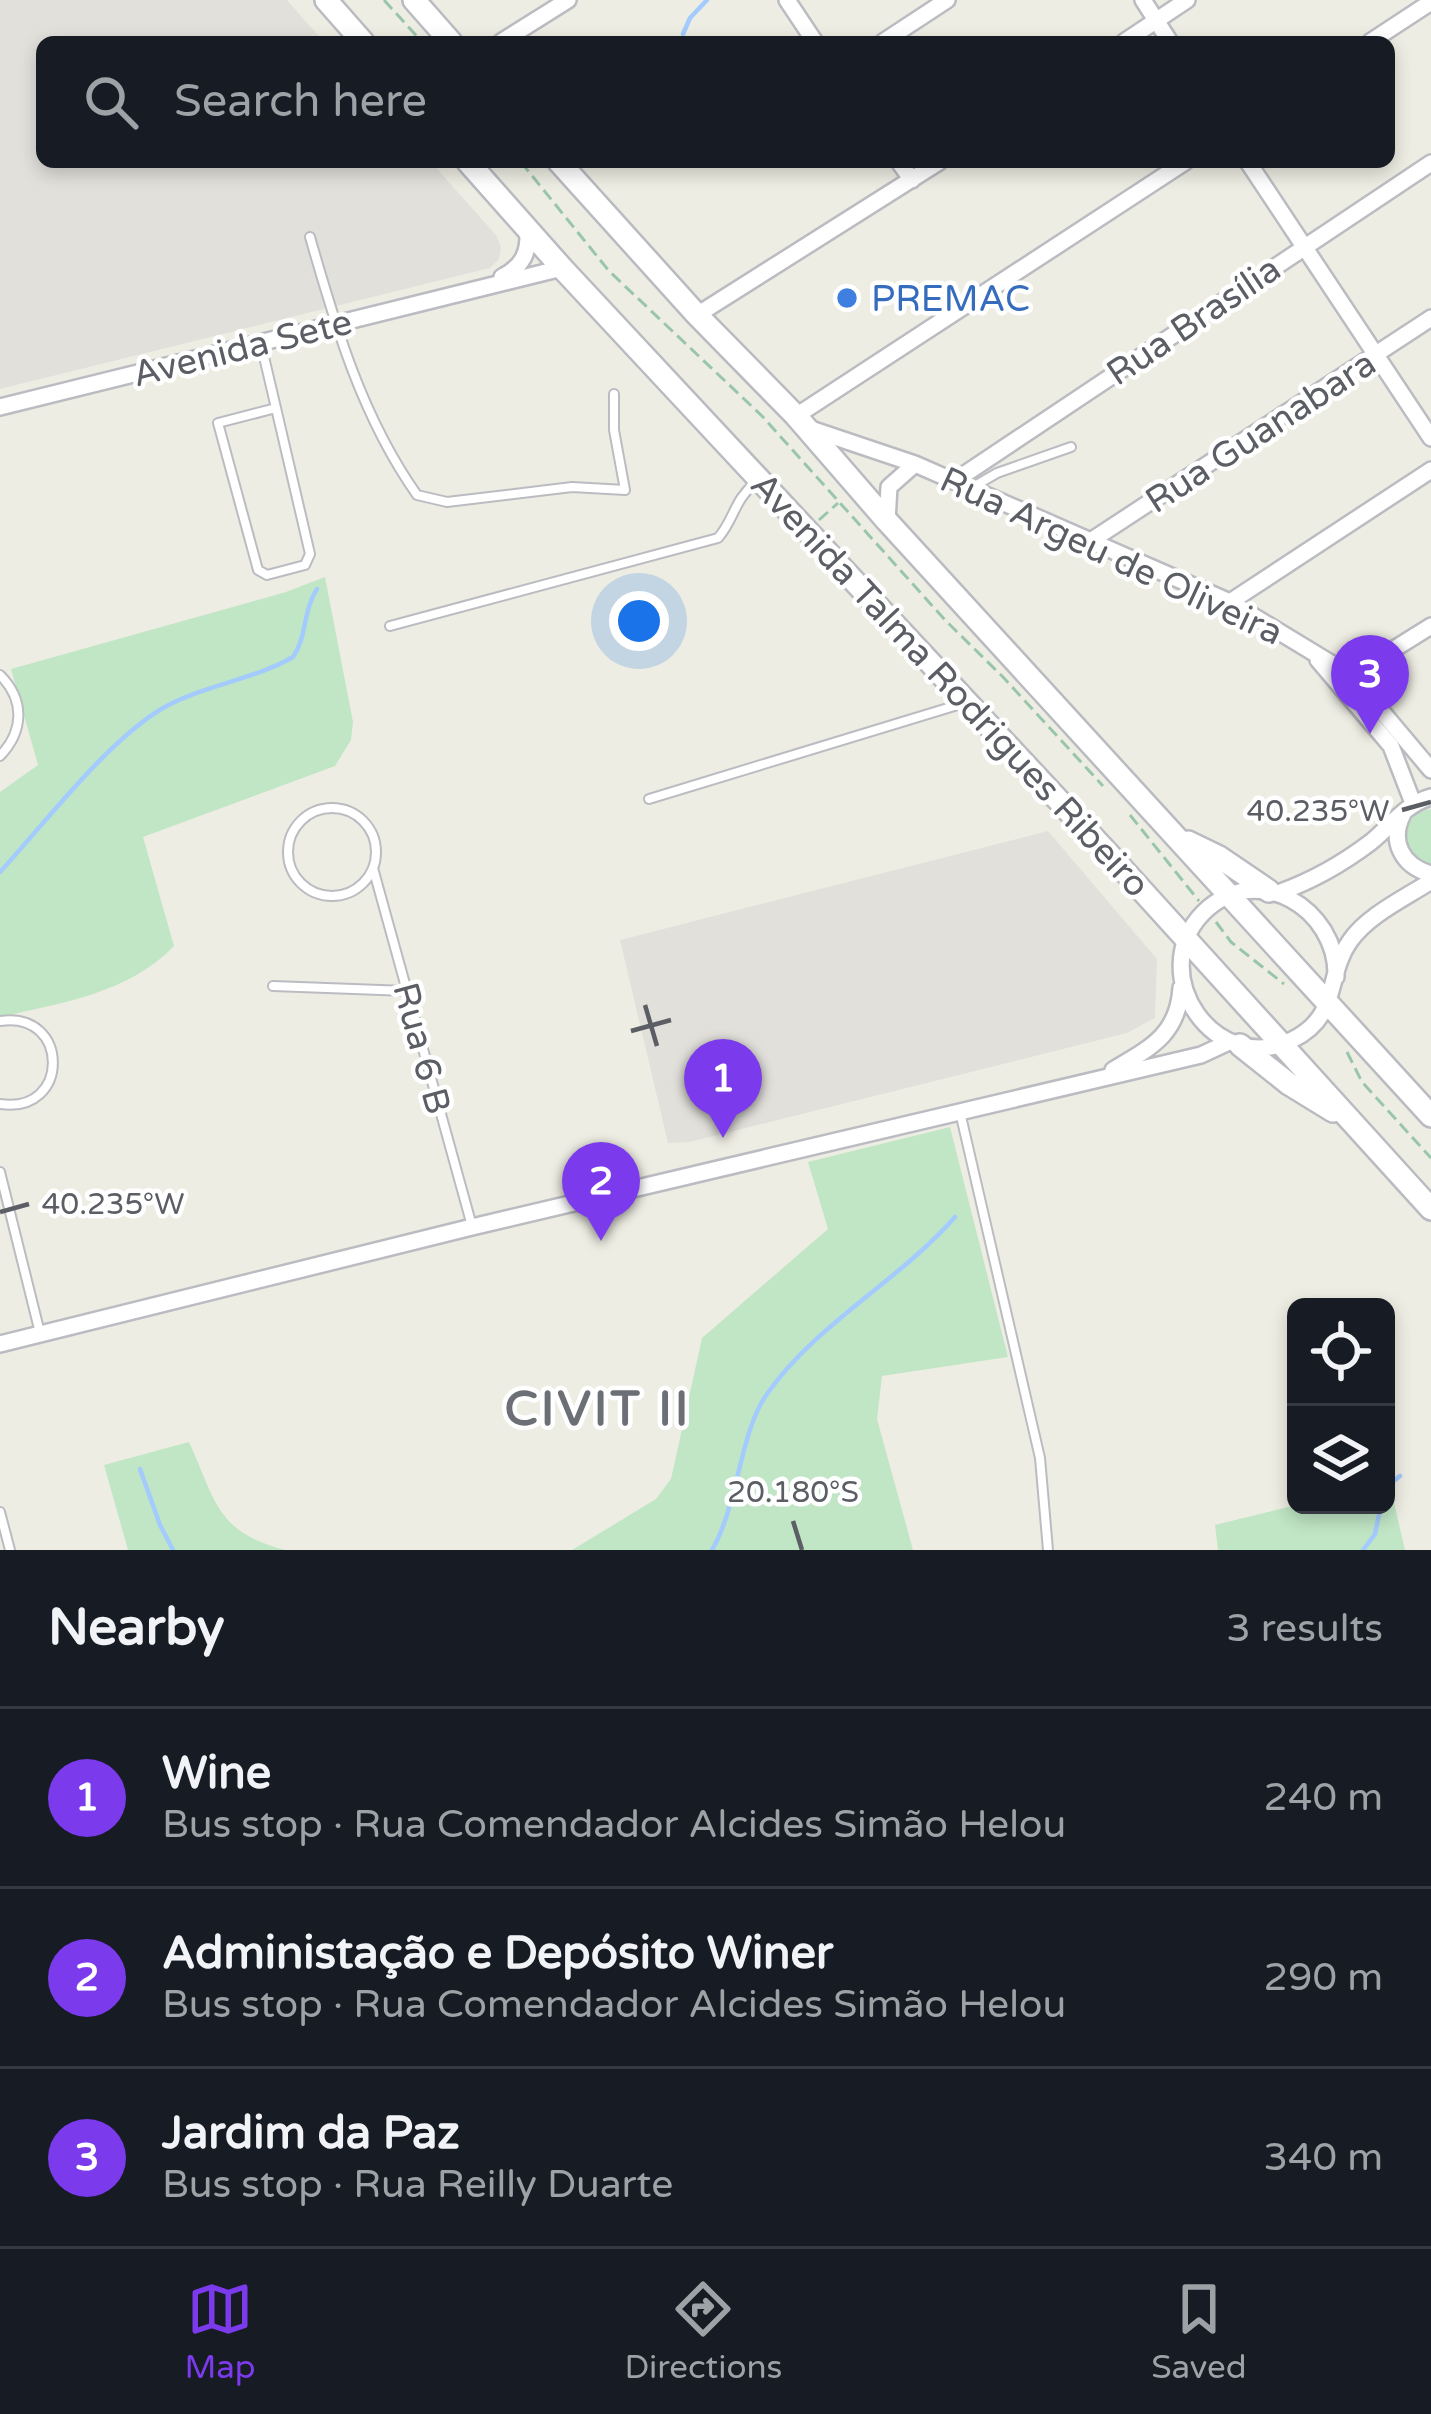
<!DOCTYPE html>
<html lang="en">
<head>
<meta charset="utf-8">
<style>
	body { margin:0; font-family:"Varela Round",sans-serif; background:#20242c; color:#f1f3f6 }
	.controls { position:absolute; right:36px; bottom:36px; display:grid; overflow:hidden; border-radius:18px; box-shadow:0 6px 18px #0003 }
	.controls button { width:108px; height:108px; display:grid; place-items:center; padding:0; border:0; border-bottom:3px solid #363941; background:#171b24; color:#f1f3f6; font:60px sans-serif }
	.you { position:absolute; left:639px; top:621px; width:42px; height:42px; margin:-30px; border:9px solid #fff; border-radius:50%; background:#1a73e8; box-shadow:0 0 0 18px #1a73e833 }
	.badge { display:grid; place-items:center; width:78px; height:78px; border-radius:50%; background:#7c3aed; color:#fff; font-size:39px; font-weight:700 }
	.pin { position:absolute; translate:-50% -99px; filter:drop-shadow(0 3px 6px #0008) }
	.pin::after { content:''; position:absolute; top:63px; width:42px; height:36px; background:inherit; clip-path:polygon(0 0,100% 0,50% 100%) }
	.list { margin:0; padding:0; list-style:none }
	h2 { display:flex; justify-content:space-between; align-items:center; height:156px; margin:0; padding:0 48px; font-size:51px }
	h2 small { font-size:39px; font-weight:400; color:#9ea1a6 }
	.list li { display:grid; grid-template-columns:78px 1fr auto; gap:36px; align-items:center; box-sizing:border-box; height:180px; padding:0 48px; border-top:3px solid #363941 }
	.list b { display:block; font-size:45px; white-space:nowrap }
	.list p { margin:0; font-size:39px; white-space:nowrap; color:#9ea1a6 }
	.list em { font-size:39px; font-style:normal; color:#9ea1a6 }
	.icon { flex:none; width:66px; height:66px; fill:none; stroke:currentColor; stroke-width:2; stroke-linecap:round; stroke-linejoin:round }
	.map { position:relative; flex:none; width:1431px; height:1550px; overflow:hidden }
	.search { position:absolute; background:#171b24; box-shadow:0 6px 18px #0003; left:36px; right:36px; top:36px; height:132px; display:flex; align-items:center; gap:30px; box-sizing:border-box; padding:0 42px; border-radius:18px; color:#9ea1a6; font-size:45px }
	.sheet { height:696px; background:#171b24 }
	nav { display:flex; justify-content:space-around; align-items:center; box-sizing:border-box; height:168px; border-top:3px solid #363941; background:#171b24; font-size:33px; color:#9ea1a6 }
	nav a { display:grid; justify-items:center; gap:6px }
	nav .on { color:#7c3aed }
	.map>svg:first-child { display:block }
	.industrial { fill:#e2e0db }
	.green { fill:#c0e6c5 }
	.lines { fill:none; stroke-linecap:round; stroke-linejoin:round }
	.stream { stroke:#a3cbfe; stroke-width:4.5 }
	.lane-casing { stroke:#bbbcc2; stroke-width:12 }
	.street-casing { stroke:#bbbcc2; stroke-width:20 }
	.secondary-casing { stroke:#b9bbc1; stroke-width:26 }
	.path { stroke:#99c6ab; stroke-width:3; stroke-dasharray:12 6; stroke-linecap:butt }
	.lane { stroke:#fff; stroke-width:8 }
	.street { stroke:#fff; stroke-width:15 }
	.secondary { stroke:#fff; stroke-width:21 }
	.ticks { fill:none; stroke:#5b5e64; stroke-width:4.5 }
	.shop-dot { fill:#3f7fe0; stroke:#fff; stroke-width:4.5 }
	.labels { text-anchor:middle; stroke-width:9; stroke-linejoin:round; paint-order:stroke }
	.shop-label { font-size:36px; fill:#366cbe; stroke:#fff; text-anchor:start }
	.street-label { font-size:36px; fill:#5b5e64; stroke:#fff }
	.district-label { font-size:48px; font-weight:bold; letter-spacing:3px; fill:#6c7076; stroke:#fff }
	.ticks-label { font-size:30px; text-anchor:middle; fill:#5b5e64; stroke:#fff; stroke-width:9; stroke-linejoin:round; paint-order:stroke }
</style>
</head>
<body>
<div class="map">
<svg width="1431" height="1550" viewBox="0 0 1431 1550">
	<rect width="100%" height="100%" fill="#eeede3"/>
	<path class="industrial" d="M0,0H287L324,42H42V162H431L496,235L501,247L499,259L490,268L0,389Z
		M1048,831L1157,959L1155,1018L1127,1033L690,1142L668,1143L620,940Z"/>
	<path class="green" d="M325,577L353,722L351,740L335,766L143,837L174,946C129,993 62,1003 0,1017V792L38,765L11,669L286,592Z
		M1431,809V868L1406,854L1403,831L1417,812Z
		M950,1127L1008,1357L882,1376L877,1419L913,1550H572L656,1499L671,1479L702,1338L828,1229L808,1162Z
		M189,1442C216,1501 216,1532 285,1550H128L104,1465Z
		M1389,1481L1405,1550H1218L1215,1525L1296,1505H1386V1482Z"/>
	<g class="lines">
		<path class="stream" d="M683,34L690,18L707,0
			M0,872C45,823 107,741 163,708C204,685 253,680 293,657C307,637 303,610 317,589
			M140,1469L160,1525L173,1550
			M1386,1487L1400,1476
			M712,1550C738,1506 740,1431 767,1394C816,1324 900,1280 955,1217
			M1363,1550L1375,1534L1381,1505"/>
		<defs>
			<path id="lane" d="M310,237C336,328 362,417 417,495L447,502L572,487L625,490L614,430V394
				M261,344L276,408L218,423L258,570L267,575L305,565L310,554L276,408
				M973,487L997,473L1071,447
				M390,626L718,538C734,520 734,500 755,483
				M0,675C25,700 24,731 0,756
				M649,799L961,704
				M288 852a44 44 0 1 1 88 0a44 44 0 1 1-88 0Z
				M373,868L472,1226
				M273,986L407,991
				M0,1021C70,1010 71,1115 0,1104
				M960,1112L1040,1458L1048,1550
				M0,1172L40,1333
				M0,1512L10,1550"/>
			<path id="street" d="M787,0L815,42
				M1143,0L1170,42
				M501,42L568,0
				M883,42L947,0
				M1124,42L1187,0
				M1370,42L1431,2
				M899,162L912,180
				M1248,162L1431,438
				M502,277C523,266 529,253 528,230
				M697,315L939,162
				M0,407L562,268
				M796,416L1185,162
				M808,428L915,464L1230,602L1352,676L1431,770
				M956,480L1431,163
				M887,521L889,487L915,464
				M1089,542L1431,318
				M1230,602L1431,470
				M1318,660L1391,746L1413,803
				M1346,679L1431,626
				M1403,814C1389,841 1402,866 1431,874
				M1278,893C1312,881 1342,864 1371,842C1391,826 1405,804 1431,797
				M1336,977C1338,909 1257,859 1203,913C1144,974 1215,1077 1292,1040C1341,1016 1325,976 1350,941C1368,915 1405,898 1431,881
				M1113,1070C1150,1048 1178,1035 1181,988
				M0,1344L472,1227L1201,1055L1229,1042"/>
			<path id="secondary" d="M326,0L363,42
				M414,0L451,42
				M468,162L562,268L1118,864L1431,1209
				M559,162L697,315L796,416L887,521L1431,1116
				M1188,842L1219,857L1269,891
				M1240,1045L1289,1084L1333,1111"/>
		</defs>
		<use href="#lane" class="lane-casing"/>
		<use href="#street" class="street-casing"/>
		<use href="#secondary" class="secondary-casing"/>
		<path class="path" d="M384,0L422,42
			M521,162L609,271L762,416L945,620L1003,677L1103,786
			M819,520L838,503
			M1130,815L1199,901
			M1216,922L1231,942L1284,984
			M1347,1052L1362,1082L1431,1158"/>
		<use href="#lane" class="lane"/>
		<use href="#street" class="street"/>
		<use href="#secondary" class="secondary"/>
	</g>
	<path class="ticks" d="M1402,810L1431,802M645,1005L657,1046M631,1031L671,1020M0,1212L29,1204M793,1521L802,1550"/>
	<circle class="shop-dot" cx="847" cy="298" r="12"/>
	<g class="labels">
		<g class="shop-label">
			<text x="871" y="311">PREMAC</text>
		</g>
		<g class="street-label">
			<text transform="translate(1193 320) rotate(-34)" y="13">Rua Brasília</text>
			<text transform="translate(242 347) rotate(-14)" y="13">Avenida Sete</text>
			<text transform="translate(1260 431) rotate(-33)" y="13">Rua Guanabara</text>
			<text transform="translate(1112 555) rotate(25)" y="13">Rua Argeu de Oliveira</text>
			<text transform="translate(951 684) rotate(47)" y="13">Avenida Talma Rodrigues Ribeiro</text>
			<text transform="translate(423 1048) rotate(75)" y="13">Rua 6 B</text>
		</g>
		<g class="district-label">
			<text x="598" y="1425">CIVIT II</text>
		</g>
	</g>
	<g class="ticks-label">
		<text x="1318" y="821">40.235°W</text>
		<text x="113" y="1214">40.235°W</text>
		<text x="793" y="1502">20.180°S</text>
	</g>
</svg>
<div class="controls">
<button><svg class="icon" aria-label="locate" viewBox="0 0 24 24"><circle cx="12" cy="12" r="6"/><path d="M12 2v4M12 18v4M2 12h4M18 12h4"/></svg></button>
<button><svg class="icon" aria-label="layers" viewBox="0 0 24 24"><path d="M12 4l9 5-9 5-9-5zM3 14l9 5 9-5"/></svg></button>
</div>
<div class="you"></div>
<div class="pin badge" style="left:723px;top:1138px">1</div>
<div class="pin badge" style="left:601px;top:1241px">2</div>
<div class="pin badge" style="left:1370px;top:734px">3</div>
<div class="search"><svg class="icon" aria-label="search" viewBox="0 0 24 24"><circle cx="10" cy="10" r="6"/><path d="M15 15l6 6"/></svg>Search here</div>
</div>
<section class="sheet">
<h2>Nearby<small>3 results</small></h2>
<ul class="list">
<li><span class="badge">1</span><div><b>Wine</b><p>Bus stop · Rua Comendador Alcides Simão Helou</p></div><em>240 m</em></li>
<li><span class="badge">2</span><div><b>Administação e Depósito Winer</b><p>Bus stop · Rua Comendador Alcides Simão Helou</p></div><em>290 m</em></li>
<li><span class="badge">3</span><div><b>Jardim da Paz</b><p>Bus stop · Rua Reilly Duarte</p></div><em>340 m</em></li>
</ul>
</section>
<nav>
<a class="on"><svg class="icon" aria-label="map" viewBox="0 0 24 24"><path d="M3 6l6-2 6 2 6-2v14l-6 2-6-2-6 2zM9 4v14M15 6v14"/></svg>Map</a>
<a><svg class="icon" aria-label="directions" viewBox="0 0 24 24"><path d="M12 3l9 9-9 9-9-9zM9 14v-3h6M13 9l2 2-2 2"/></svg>Directions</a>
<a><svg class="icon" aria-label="saved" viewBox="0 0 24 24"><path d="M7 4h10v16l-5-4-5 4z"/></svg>Saved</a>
</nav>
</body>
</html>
